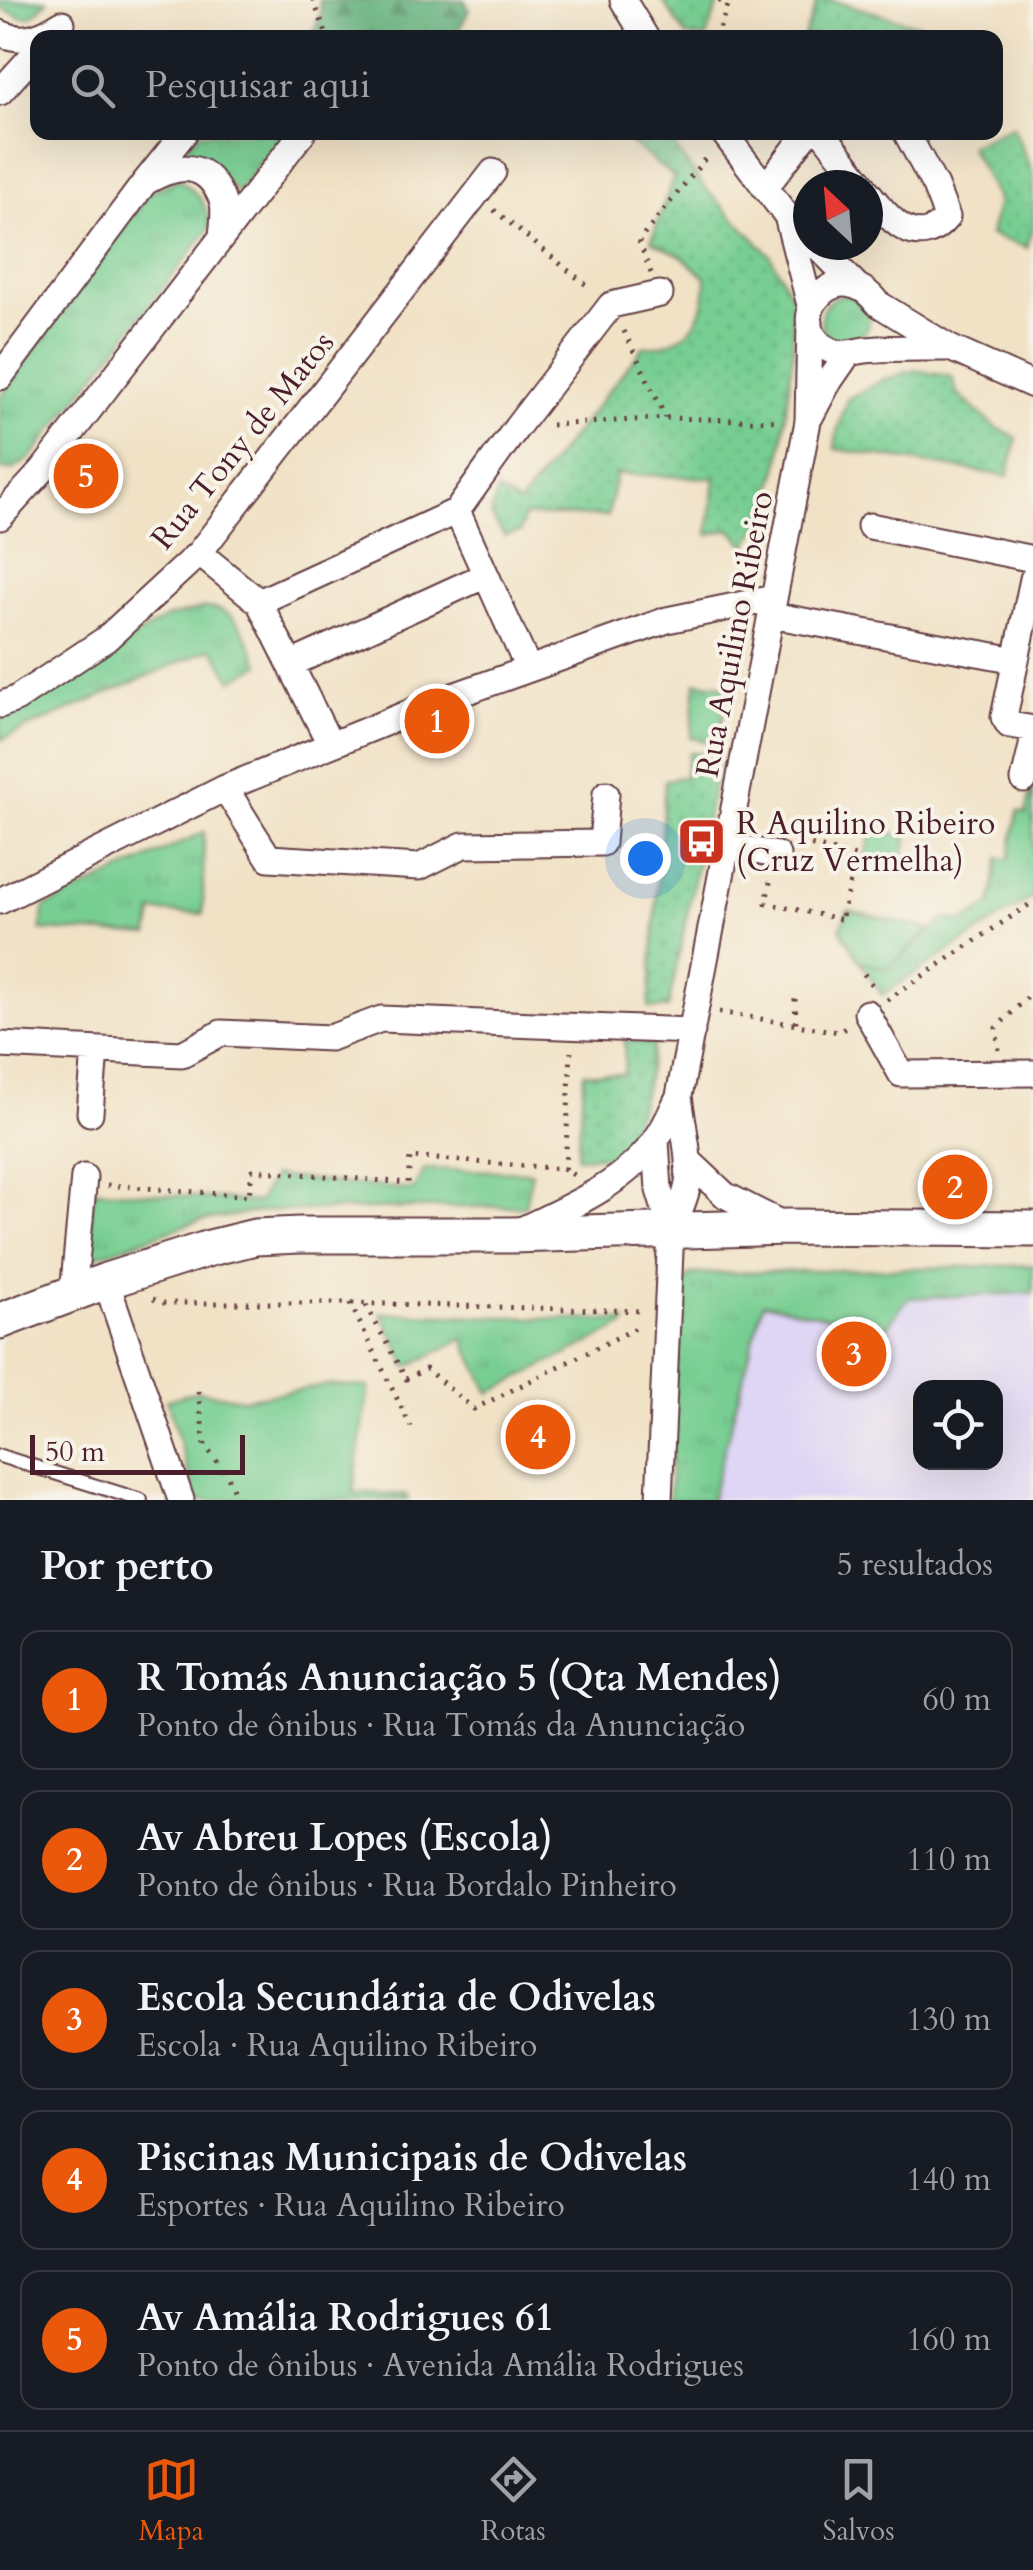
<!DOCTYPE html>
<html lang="pt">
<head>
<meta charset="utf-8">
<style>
	body { margin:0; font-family:Cardo,serif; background:#242831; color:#f1f3f6 }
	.controls { position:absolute; right:30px; bottom:30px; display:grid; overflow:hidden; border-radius:20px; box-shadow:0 10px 40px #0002 }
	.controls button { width:90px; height:90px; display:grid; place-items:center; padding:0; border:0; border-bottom:2px solid #363941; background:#171b24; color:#f1f3f6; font:50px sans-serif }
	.compass { position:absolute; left:793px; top:170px; width:90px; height:90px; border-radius:50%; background:#171b24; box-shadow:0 10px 40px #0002; rotate:334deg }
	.scale { position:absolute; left:30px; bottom:25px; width:215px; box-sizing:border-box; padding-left:10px; border:5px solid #4a1f2b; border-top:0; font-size:28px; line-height:35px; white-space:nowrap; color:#4a1f2b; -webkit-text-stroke:8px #f7f3e8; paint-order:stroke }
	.you { position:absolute; left:645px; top:858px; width:35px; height:35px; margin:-25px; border:8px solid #fff; border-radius:50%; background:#1a73e8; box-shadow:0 0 0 15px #1a73e833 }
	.badge { display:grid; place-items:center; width:65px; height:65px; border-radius:50%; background:#ea580c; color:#fff; font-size:32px; font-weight:700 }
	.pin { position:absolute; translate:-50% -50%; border:5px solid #fff; box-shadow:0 2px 10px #0006 }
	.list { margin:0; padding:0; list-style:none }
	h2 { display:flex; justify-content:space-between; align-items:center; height:130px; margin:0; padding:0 40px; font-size:42px }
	h2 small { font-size:32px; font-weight:400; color:#9ea1a6 }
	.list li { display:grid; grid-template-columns:65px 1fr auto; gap:30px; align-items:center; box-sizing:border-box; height:140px; margin:0 20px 20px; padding:0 20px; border:2px solid #363941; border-radius:20px }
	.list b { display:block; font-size:38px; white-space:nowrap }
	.list p { margin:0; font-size:32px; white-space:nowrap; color:#9ea1a6 }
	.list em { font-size:32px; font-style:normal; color:#9ea1a6 }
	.icon { flex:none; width:55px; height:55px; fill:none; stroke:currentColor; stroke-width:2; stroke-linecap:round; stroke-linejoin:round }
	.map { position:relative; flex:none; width:1033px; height:1500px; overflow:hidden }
	.search { position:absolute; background:#171b24; box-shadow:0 10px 40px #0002; left:30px; right:30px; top:30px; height:110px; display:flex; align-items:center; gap:25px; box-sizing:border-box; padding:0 35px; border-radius:20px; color:#9ea1a6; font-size:38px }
	.sheet { height:930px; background:#171b24 }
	nav { display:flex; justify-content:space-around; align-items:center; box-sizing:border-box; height:140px; border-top:2px solid #363941; background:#171b24; font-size:28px; color:#9ea1a6 }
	nav a { display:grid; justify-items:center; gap:5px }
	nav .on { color:#ea580c }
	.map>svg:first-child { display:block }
	.built { fill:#dfd5f5; fill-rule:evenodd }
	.grass { fill:url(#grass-tufts); stroke:#60765e; stroke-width:2.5 }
	.forest { fill:url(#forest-firs); stroke:#566854; stroke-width:2.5 }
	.park { fill:#77ce92; stroke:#60765e; stroke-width:2.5 }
	.garden { fill:url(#garden-dots); stroke:#60765e; stroke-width:2.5 }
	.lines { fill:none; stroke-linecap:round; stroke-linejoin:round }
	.lane-casing { stroke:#633c42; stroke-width:16 }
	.street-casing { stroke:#633c42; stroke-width:29 }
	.secondary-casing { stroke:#633c42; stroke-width:39 }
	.path { stroke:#633c42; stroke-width:5; stroke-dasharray:2.5 8; stroke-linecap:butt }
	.lane { stroke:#fff; stroke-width:12 }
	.street { stroke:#fff; stroke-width:25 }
	.secondary { stroke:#fff; stroke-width:35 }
	.labels { text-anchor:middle; stroke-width:8; stroke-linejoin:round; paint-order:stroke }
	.street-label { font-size:32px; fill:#4a1f2b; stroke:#f7f3e8 }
	.poi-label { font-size:32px; fill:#4a1f2b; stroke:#f7f3e8; text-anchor:start }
</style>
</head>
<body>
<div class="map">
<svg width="1033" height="1500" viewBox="0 0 1033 1500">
	<defs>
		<pattern id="grass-tufts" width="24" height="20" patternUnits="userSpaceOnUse" patternTransform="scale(2.5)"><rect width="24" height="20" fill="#77ce92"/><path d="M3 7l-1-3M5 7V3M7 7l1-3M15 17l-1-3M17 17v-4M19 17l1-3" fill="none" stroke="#68b07e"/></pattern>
		<pattern id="forest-firs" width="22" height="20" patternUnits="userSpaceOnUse" patternTransform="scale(2.5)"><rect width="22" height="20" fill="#61b17c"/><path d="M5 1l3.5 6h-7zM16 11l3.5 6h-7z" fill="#528f66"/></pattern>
		<pattern id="garden-dots" width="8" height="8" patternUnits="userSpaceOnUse" patternTransform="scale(2.5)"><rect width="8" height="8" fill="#77ce92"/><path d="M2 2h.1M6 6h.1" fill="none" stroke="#68b07e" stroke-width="1.8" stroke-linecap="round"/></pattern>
	</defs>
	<rect width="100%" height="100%" fill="#f7f3e8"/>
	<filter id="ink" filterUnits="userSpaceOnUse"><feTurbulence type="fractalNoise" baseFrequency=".01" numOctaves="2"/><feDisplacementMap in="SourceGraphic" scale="20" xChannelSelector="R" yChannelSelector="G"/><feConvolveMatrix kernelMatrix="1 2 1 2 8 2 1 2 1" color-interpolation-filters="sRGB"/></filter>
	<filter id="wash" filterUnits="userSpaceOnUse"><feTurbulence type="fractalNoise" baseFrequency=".0048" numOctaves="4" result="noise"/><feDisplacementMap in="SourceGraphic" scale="40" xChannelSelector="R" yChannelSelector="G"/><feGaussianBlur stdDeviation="2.25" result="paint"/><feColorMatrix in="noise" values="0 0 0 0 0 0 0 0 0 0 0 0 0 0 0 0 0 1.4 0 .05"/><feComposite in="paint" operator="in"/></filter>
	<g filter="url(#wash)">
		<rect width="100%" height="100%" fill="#f1e2c6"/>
		<path class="built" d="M1033,1265V1500H669L691,1274ZM920,1388H996V1462H920Z"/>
		<path class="grass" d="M0,0H47L44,5L30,17H21L0,8Z
			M279,132L282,136L237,192L199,155L183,150L199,133Z
			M179,179C200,196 206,200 210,228L30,459L12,470L0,469V397L151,191Z
			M821 319a24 24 0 1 1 48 0a24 24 0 1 1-48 0Z
			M204,608C239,606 246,638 260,665L232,680L212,648L0,740V719L166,618Z
			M696,682L722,685L727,692L719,744L691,738Z
			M1033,779V897L882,995L860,961L887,969L946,918L963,922L991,904L999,858L1009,859L1018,811L1026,813Z
			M204,832L203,914L153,912L149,935L40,930L45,907Z
			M425,1169L532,1172L525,1206L267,1211L198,1221L86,1260L94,1189L258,1202L273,1176L413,1190Z
			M1033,1265V1293L908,1298L885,1329L763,1303L711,1500H669L679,1288L691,1274Z
			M381,1313L626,1321L625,1325L490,1393L463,1339L408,1367Z"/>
		<path class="forest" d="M319,0H465L469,10L457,34L404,38L312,37L321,13Z"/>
		<path class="park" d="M872,828L908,837L901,867L865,859Z
			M848,910L930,930L887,969L860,961L840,929Z
			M329,1385L369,1387L353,1492L406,1495L408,1500H196L167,1400L198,1391L243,1399Z"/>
		<path class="garden" d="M662,0H720L706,38L687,37Z
			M818,0H831L961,37H804Z
			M1013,126L1033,175V227L1027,248L990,235L998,200L969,146Z
			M621,133H658L668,137L703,186L770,255L792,296L793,354L780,461L764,517L747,546L730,529L708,535L715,478L616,474L608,516H524L520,532L504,536L491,515L497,491L519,504L643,347C687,346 706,320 706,278L682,256L651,241L674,177L622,136Z
			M915,370L952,377L957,393L994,426L1017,438L1008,476L835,449L837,432L847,399L882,380Z
			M689,753L720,754L668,1008H649L665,780L684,777Z
			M625,1040L654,1043C645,1085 642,1122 613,1156L577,1157L584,1073L624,1074Z"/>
	</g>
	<g filter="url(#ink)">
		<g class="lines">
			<defs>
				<path id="lane" d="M0,1456L141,1500"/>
				<path id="street" d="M623,0L646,38
					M0,33C24,44 42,36 62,23
					M0,92L38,50
					M723,132L787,216L808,237
					M822,132L863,185
					M147,181C172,167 200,159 217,189C219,193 222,198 223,203C225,213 223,226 222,236
					M765,188L808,132
					M868,192C888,218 917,254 947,217L935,186L906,132
					M787,216L811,309
					M816,245L856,285
					M950,348C922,348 893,347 865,350C855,351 845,356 834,352C832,352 823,346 821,345C785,312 840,254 877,303L950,348L1033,385
					M0,377L145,182L185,132
					M810,417L828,383L848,354
					M457,511L528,668
					M0,517L42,471L303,132
					M870,526L1033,559
					M199,553L259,602L330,744
					M259,602L457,511L517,427L611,305L660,294
					M771,615L1016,660
					M291,664L486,575
					M0,705L16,699L106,639L199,553L493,172
					M1024,780L1033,742L1029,728L1009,725L1004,717L1033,579
					M225,788L269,858L419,867L463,845L602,843L606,794
					M727,846L777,855
					M0,901L225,788L431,704L667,620L774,598
					M867,1013L901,1074L1033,1073
					M0,1045L182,1054L221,1033L330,1038L381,1019L692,1031
					M90,1113L95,1050
					M656,1140L659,1190L671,1229
					M689,1161L725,1195L784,1225
					M519,1231C567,1208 626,1184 657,1138C666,1125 672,1110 679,1096L808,421L810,322
					M106,1281L181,1500
					M73,1294L84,1177
					M659,1500L671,1229C678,1215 685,1200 688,1184C691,1159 682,1122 679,1096"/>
				<path id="secondary" d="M0,1321L106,1281L210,1248L255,1237L300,1235H511L789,1227L1033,1229"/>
			</defs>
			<use href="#lane" class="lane-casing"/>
			<use href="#street" class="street-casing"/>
			<use href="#secondary" class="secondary-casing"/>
			<path class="path" d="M313,0L328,38
				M716,38L728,6L718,0
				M494,210L590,288
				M651,273L639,241L708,155
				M624,331L666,418
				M551,425L666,418L780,421
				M801,843L856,856L841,920
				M770,882L766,903L844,920
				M864,974L874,988
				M795,999L796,1025
				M887,1000L1033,902
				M719,1012L839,1032L845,1028
				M999,1050L996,1028L1033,992
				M565,1169L571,1052
				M107,1185L249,1196L252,1170L408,1183L410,1157L565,1169L575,1176
				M153,1299L164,1303H350L641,1311
				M350,1303L411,1427
				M366,1305L406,1379L426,1369L474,1409L640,1326
				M198,1391L205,1446L228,1476L237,1500"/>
			<use href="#lane" class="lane"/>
			<use href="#street" class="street"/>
			<use href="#secondary" class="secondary"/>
		</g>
	</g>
	<defs>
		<symbol id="bus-square" viewBox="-11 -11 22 22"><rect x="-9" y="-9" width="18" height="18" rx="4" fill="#c8321e" stroke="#f7f3e8"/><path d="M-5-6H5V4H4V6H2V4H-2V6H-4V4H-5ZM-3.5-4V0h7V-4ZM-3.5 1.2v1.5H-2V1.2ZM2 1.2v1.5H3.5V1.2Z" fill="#fff"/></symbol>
	</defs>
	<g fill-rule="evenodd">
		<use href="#bus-square" x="674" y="814" width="55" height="55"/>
	</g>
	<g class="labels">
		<g class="street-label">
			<text transform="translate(242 440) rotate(-51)" y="11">Rua Tony de Matos</text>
			<text transform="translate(734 634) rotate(-79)" y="11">Rua Aquilino Ribeiro</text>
		</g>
		<g class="poi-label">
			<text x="736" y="834">R Aquilino Ribeiro<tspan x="736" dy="37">(Cruz Vermelha)</tspan></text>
		</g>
	</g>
</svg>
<div class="controls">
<button><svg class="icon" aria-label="locate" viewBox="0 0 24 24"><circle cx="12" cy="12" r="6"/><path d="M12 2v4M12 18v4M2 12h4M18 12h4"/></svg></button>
</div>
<svg class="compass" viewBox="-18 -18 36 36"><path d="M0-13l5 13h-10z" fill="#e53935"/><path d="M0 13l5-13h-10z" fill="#9ea1a6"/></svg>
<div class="scale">50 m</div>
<div class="you"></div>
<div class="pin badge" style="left:437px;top:721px">1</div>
<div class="pin badge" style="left:955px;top:1187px">2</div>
<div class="pin badge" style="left:854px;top:1354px">3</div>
<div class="pin badge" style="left:538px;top:1437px">4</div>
<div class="pin badge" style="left:86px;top:476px">5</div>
<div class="search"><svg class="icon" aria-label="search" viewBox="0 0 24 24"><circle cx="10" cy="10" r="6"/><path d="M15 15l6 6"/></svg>Pesquisar aqui</div>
</div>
<section class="sheet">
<h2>Por perto<small>5 resultados</small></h2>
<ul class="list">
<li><span class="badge">1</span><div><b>R Tomás Anunciação 5 (Qta Mendes)</b><p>Ponto de ônibus · Rua Tomás da Anunciação</p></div><em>60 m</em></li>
<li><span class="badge">2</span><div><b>Av Abreu Lopes (Escola)</b><p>Ponto de ônibus · Rua Bordalo Pinheiro</p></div><em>110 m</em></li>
<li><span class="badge">3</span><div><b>Escola Secundária de Odivelas</b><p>Escola · Rua Aquilino Ribeiro</p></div><em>130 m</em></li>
<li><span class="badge">4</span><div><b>Piscinas Municipais de Odivelas</b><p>Esportes · Rua Aquilino Ribeiro</p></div><em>140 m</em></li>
<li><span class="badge">5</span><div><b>Av Amália Rodrigues 61</b><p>Ponto de ônibus · Avenida Amália Rodrigues</p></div><em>160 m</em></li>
</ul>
</section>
<nav>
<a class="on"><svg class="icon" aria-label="map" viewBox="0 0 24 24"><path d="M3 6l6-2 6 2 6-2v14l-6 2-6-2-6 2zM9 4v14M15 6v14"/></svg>Mapa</a>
<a><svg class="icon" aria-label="directions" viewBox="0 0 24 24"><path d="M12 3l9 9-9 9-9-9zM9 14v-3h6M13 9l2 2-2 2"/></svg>Rotas</a>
<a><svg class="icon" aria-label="saved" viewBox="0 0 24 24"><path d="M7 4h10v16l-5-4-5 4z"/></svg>Salvos</a>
</nav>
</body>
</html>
